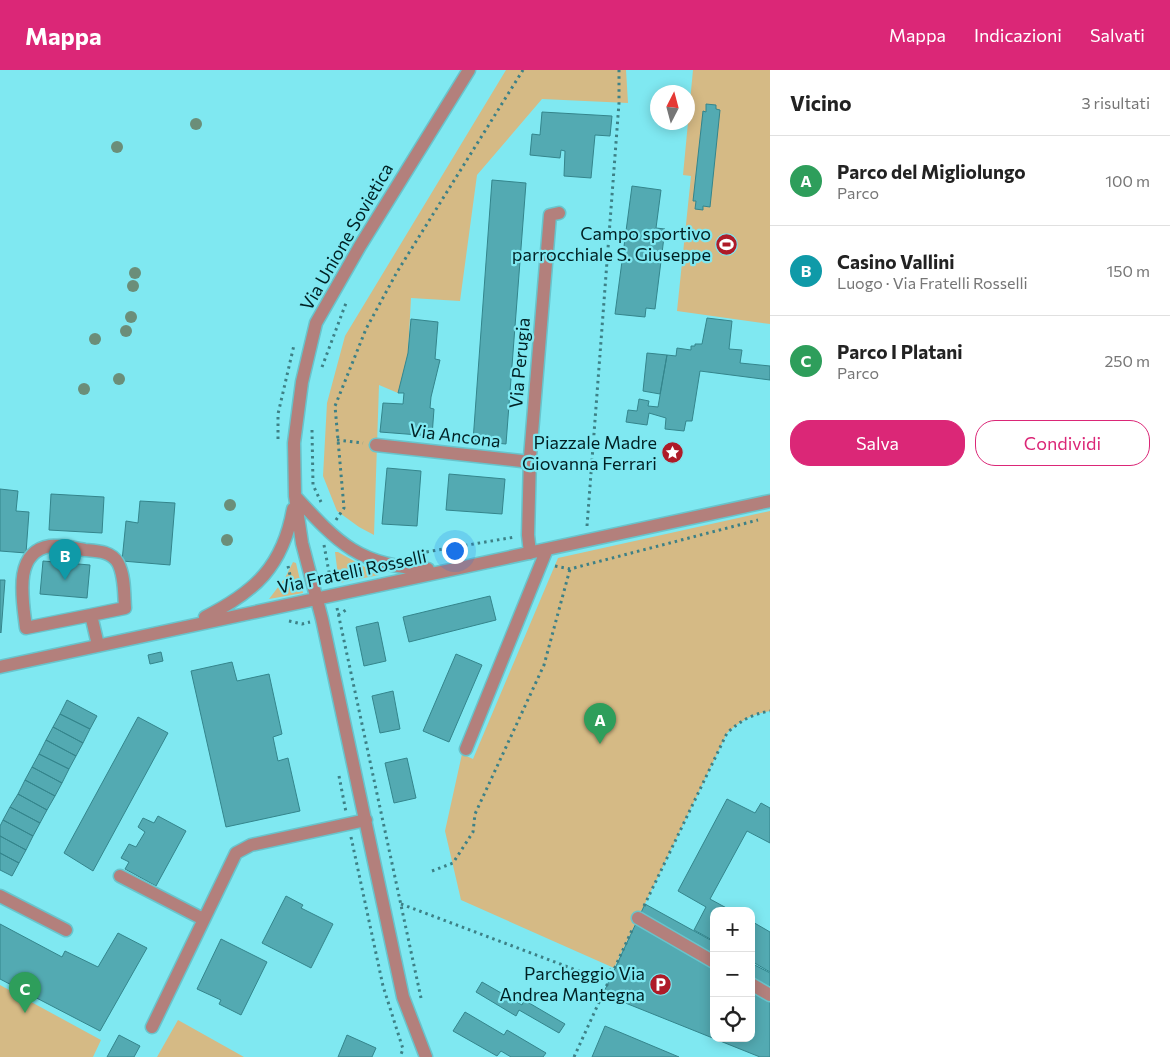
<!DOCTYPE html>
<html lang="it">
<head>
<meta charset="utf-8">
<style>
	body { margin:0; font-family:Commissioner,sans-serif; background:#f2f2f2; color:#222 }
	.controls { position:absolute; right:15px; bottom:15px; display:grid; overflow:hidden; border-radius:10px; box-shadow:0 2px 12px #0003 }
	.controls button { width:45px; height:45px; display:grid; place-items:center; padding:0; border:0; border-bottom:1px solid #e0e0e0; background:#fff; color:#222; font:25px sans-serif }
	.compass { position:absolute; left:650px; top:15px; width:45px; height:45px; border-radius:50%; background:#fff; box-shadow:0 2px 12px #0003; rotate:6deg }
	.you { position:absolute; left:454px; top:480px; width:18px; height:18px; margin:-12px; border:4px solid #fff; border-radius:50%; background:#1a73e8; box-shadow:0 0 0 8px #1a73e833 }
	.badge { display:grid; place-items:center; width:32px; height:32px; border-radius:50%; background:#db2777; color:#fff; font-size:16px; font-weight:700 }
	.pin { position:absolute; translate:-50% -41px; filter:drop-shadow(0 1px 2px #0008) }
	.pin::after { content:''; position:absolute; top:26px; width:18px; height:15px; background:inherit; clip-path:polygon(0 0,100% 0,50% 100%) }
	.list { margin:0; padding:0; list-style:none }
	h2 { display:flex; justify-content:space-between; align-items:center; height:65px; margin:0; padding:0 20px; font-size:21px }
	h2 small { font-size:16px; font-weight:400; color:#767676 }
	.list li { display:grid; grid-template-columns:32px 1fr auto; gap:15px; align-items:center; box-sizing:border-box; height:90px; padding:0 20px; border-top:1px solid #e0e0e0 }
	.list b { display:block; font-size:19px; white-space:nowrap }
	.list p { margin:0; font-size:16px; white-space:nowrap; color:#767676 }
	.list em { font-size:16px; font-style:normal; color:#767676 }
	.actions { display:flex; gap:10px; padding:15px 20px }
	.actions a { flex:1; padding:11px 0; border:1px solid #db2777; border-radius:20px; text-align:center; font-size:18px; color:#db2777 }
	.actions .main { background:#db2777; color:#fff }
	.icon { flex:none; width:28px; height:28px; fill:none; stroke:currentColor; stroke-width:2; stroke-linecap:round; stroke-linejoin:round }
	.map { position:relative; flex:none; width:770px; height:987px; overflow:hidden }
	header { display:flex; align-items:center; gap:30px; box-sizing:border-box; height:70px; padding:0 25px; background:#db2777; color:#fff }
	header strong { font-size:24px }
	nav { display:flex; gap:28px; margin-inline-start:auto; font-size:18px }
	main { display:flex }
	aside { flex:1; background:#fff }
	.map>svg:first-child { display:block }
	.green { fill:#d5ba85 }
	.building { fill:#53aab2; stroke:#34858c }
	.lines { fill:none; stroke-linecap:round; stroke-linejoin:round }
	.minor-casing { stroke:#68c4cc; stroke-width:15 }
	.path { stroke:#3d8086; stroke-width:3; stroke-dasharray:2.5 4; stroke-linecap:butt }
	.minor { stroke:#b3807c; stroke-width:12 }
	.tree { fill:#6b8e79 }
	.labels { text-anchor:middle; stroke-width:4.5; stroke-linejoin:round; paint-order:stroke }
	.poi-label { font-size:18px; fill:#002124; stroke:#7fe8f1; text-anchor:end }
	.street-label { font-size:18px; fill:#002124; stroke:#7fe8f1 }
</style>
</head>
<body>
<header>
<strong>Mappa</strong>
<nav><a>Mappa</a><a>Indicazioni</a><a>Salvati</a></nav>
</header>
<main>
<div class="map">
<svg width="770" height="987" viewBox="0 0 770 987">
	<rect width="100%" height="100%" fill="#7fe8f1"/>
	<path class="green" d="M506,0H626L628,33L542,29L477,105L460,231L411,228L408,283L398,323L379,315L374,465L359,457L337,441L323,406L327,333L345,266Z
		M693,0H770V254L677,241L691,106L683,105Z
		M770,441V641C752,644 740,651 727,663L614,898L461,830L445,761L462,684L473,689L558,488Z
		M335,482H338L379,505L339,513Z
		M293,492L296,493L303,523L269,529L285,508Z
		M0,915L101,970L93,987H0Z
		M178,950L244,987H157Z"/>
	<path class="building" d="M706,34L716,35V39L720,40L710,137L703,136V140L695,139L696,131H693L703,41L706,42Z
		M542,42L612,46L610,66L595,65L591,108L564,106L565,81L561,80L560,88L530,85L532,64L540,65Z
		M492,110L526,113L506,374L473,371Z
		M632,116L661,120L656,158L665,159L655,239L646,238L645,247L615,244Z
		M707,248L732,251L729,279L742,280L740,293L770,296V310L700,301L692,351H686L684,361L665,359L666,348L649,343L647,355L626,352L628,340L637,341L639,329L649,331L648,336L658,337L667,285L676,286L677,278L691,280V276H695V274H702Z
		M411,249L438,252L435,289L440,290L431,327L430,338L434,339L432,366L380,362L383,333L403,334L404,323H398L408,283Z
		M647,283L667,285L660,324L643,321Z
		M387,398L421,401L417,456L382,454Z
		M449,404L505,409L502,444L446,440Z
		M0,419L18,421L16,441L29,442L26,483L0,481Z
		M51,424L104,427L102,463L49,460Z
		M140,431L175,433L170,495L122,491L126,451L138,453Z
		M43,491L90,495L87,528L40,524Z
		M0,510H5L1,563L0,562Z
		M490,526L496,550L409,572L403,547Z
		M378,552L386,591L364,596L356,557Z
		M161,582L163,591L150,594L148,585Z
		M456,584L482,595L449,672L423,661Z
		M232,592L237,611L269,604L282,664L273,667L278,691L288,688L300,741L226,757L191,601Z
		M393,621L400,659L380,663L372,626Z
		M67,630L97,646L90,659L60,644Z
		M60,644L90,659L83,673L53,657Z
		M138,647L168,663L93,801L64,783Z
		M53,657L83,673L76,686L46,670Z
		M46,670L76,686L69,699L39,684Z
		M39,684L69,699L62,713L32,697Z
		M407,688L416,728L394,733L385,693Z
		M32,697L62,713L55,726L25,710Z
		M25,710L55,726L47,740L18,724Z
		M18,724L47,740L40,753L10,737Z
		M727,729L755,743L761,733L770,738V773L747,761L710,829L732,841H714V871L694,860L706,837L678,821Z
		M10,737L40,753L33,766L3,750Z
		M158,746L186,761L156,816L125,799L129,792L121,788L129,774L136,777L145,762L138,757L143,748L154,753Z
		M3,750L33,766L26,780L0,766V756Z
		M0,766L26,780L19,793L0,783Z
		M0,783L19,793L12,806L0,800Z
		M286,826L303,835L301,838L333,854L311,898L262,873Z
		M645,834L714,872V968H751V893L770,903V987H760L603,924Z
		M751,851L770,862V902L751,891Z
		M0,854L62,887L65,881L98,897L118,863L147,878L100,961L0,909Z
		M221,869L267,892L241,945L219,934L221,930L197,919Z
		M482,912L522,935L524,930L565,954L559,963L519,940L516,946L476,922Z
		M465,942L504,965L507,960L546,983L543,987H511L501,981L497,986L453,961Z
		M605,956L679,987H592Z
		M119,965L140,976L134,987H107Z
		M347,965L376,978L372,987H338Z"/>
	<g class="lines">
		<defs>
			<path id="minor" d="M376,375L530,392
				M295,426C338,473 360,497 428,499
				M530,483L528,465L530,387L550,145L559,143
				M91,545L125,538C124,525 125,506 118,493C111,481 97,481 85,480C74,478 62,475 50,476C12,482 23,532 26,558L91,545L98,575
				M205,547C255,522 283,496 293,439
				M0,597L770,431
				M466,679L547,479
				M120,806L203,849
				M0,826L66,860
				M638,848L714,892
				M751,914L770,925
				M152,957L236,783L251,775L366,750
				M426,987L403,927L322,549L302,473L295,426L294,373L302,312L316,253L360,176L469,0"/>
		</defs>
		<use href="#minor" class="minor-casing"/>
		<path class="path" d="M322,297L346,233
			M312,360L313,415L321,432
			M278,369V344L294,275
			M337,370L363,373
			M336,450L344,438L335,336L366,259L397,202L523,0
			M587,456L619,33V0
			M324,475L331,513
			M420,483L515,467
			M288,496L293,519
			M555,496L570,499L758,450
			M337,538L421,928
			M338,545L349,538
			M289,551L302,554L310,552
			M339,706L346,742
			M351,767L383,916L403,979L400,987
			M432,801L453,793L473,762L475,744L544,595L570,499
			M401,834L584,903H605L614,898
			M644,836L727,663C740,651 752,644 770,641
			M574,987L632,860"/>
		<use href="#minor" class="minor"/>
	</g>
	<g class="tree">
		<circle cx="196" cy="54" r="6"/>
		<circle cx="117" cy="77" r="6"/>
		<circle cx="135" cy="203" r="6"/>
		<circle cx="133" cy="216" r="6"/>
		<circle cx="131" cy="247" r="6"/>
		<circle cx="126" cy="261" r="6"/>
		<circle cx="95" cy="269" r="6"/>
		<circle cx="119" cy="309" r="6"/>
		<circle cx="84" cy="319" r="6"/>
		<circle cx="230" cy="435" r="6"/>
		<circle cx="227" cy="470" r="6"/>
	</g>
	<defs>
		<symbol id="stadium-disc" viewBox="-11 -11 22 22"><circle r="9.5" fill="#ae1b28" stroke="#7fe8f1"/><path d="M0-5a6.5 5 0 1 0 0 10a6.5 5 0 1 0 0-10ZM-3.5-1.8h7v3.6h-7Z" fill="#fff"/></symbol>
		<symbol id="sight-disc" viewBox="-11 -11 22 22"><circle r="9.5" fill="#ae1b28" stroke="#7fe8f1"/><path d="M0-6L1.8-2.2L6-1.7L2.9 1.2L3.7 5.4L0 3.3L-3.7 5.4L-2.9 1.2L-6-1.7L-1.8-2.2Z" fill="#fff"/></symbol>
		<symbol id="parking-disc" viewBox="-11 -11 22 22"><circle r="9.5" fill="#ae1b28" stroke="#7fe8f1"/><path d="M-3.5-5.5H1a3.5 3.5 0 0 1 0 7H-1V5.5H-3.5ZM-1-3.4V-.6H.8a1.4 1.4 0 0 0 0-2.8Z" fill="#fff"/></symbol>
	</defs>
	<g fill-rule="evenodd">
		<use href="#stadium-disc" x="714" y="162" width="25" height="25"/>
		<use href="#sight-disc" x="660" y="370" width="25" height="25"/>
		<use href="#parking-disc" x="648" y="902" width="25" height="25"/>
	</g>
	<g class="labels">
		<g class="poi-label">
			<text x="711" y="170">Campo sportivo<tspan x="711" dy="21">parrocchiale S. Giuseppe</tspan></text>
			<text x="657" y="379">Piazzale Madre<tspan x="657" dy="21">Giovanna Ferrari</tspan></text>
			<text x="645" y="910">Parcheggio Via<tspan x="645" dy="21">Andrea Mantegna</tspan></text>
		</g>
		<g class="street-label">
			<text transform="translate(347 167) rotate(-60)" y="6">Via Unione Sovietica</text>
			<text transform="translate(520 293) rotate(-85)" y="6">Via Perugia</text>
			<text transform="translate(455 366) rotate(7)" y="6">Via Ancona</text>
			<text transform="translate(352 502) rotate(-12)" y="6">Via Fratelli Rosselli</text>
		</g>
	</g>
</svg>
<div class="controls">
<button>+</button>
<button>−</button>
<button><svg class="icon" aria-label="locate" viewBox="0 0 24 24"><circle cx="12" cy="12" r="6"/><path d="M12 2v4M12 18v4M2 12h4M18 12h4"/></svg></button>
</div>
<svg class="compass" viewBox="-18 -18 36 36"><path d="M0-13l5 13h-10z" fill="#e53935"/><path d="M0 13l5-13h-10z" fill="#767676"/></svg>
<div class="you"></div>
<div class="pin badge" style="left:600px;top:674px;background:#2e9e5b">A</div>
<div class="pin badge" style="left:65px;top:510px;background:#0f9aa8">B</div>
<div class="pin badge" style="left:25px;top:943px;background:#2e9e5b">C</div>
</div>
<aside>
<h2>Vicino<small>3 risultati</small></h2>
<ul class="list">
<li><span class="badge" style="background:#2e9e5b">A</span><div><b>Parco del Migliolungo</b><p>Parco</p></div><em>100 m</em></li>
<li><span class="badge" style="background:#0f9aa8">B</span><div><b>Casino Vallini</b><p>Luogo · Via Fratelli Rosselli</p></div><em>150 m</em></li>
<li><span class="badge" style="background:#2e9e5b">C</span><div><b>Parco I Platani</b><p>Parco</p></div><em>250 m</em></li>
</ul>
<div class="actions"><a class="main">Salva</a><a>Condividi</a></div>
</aside>
</main>
</body>
</html>
